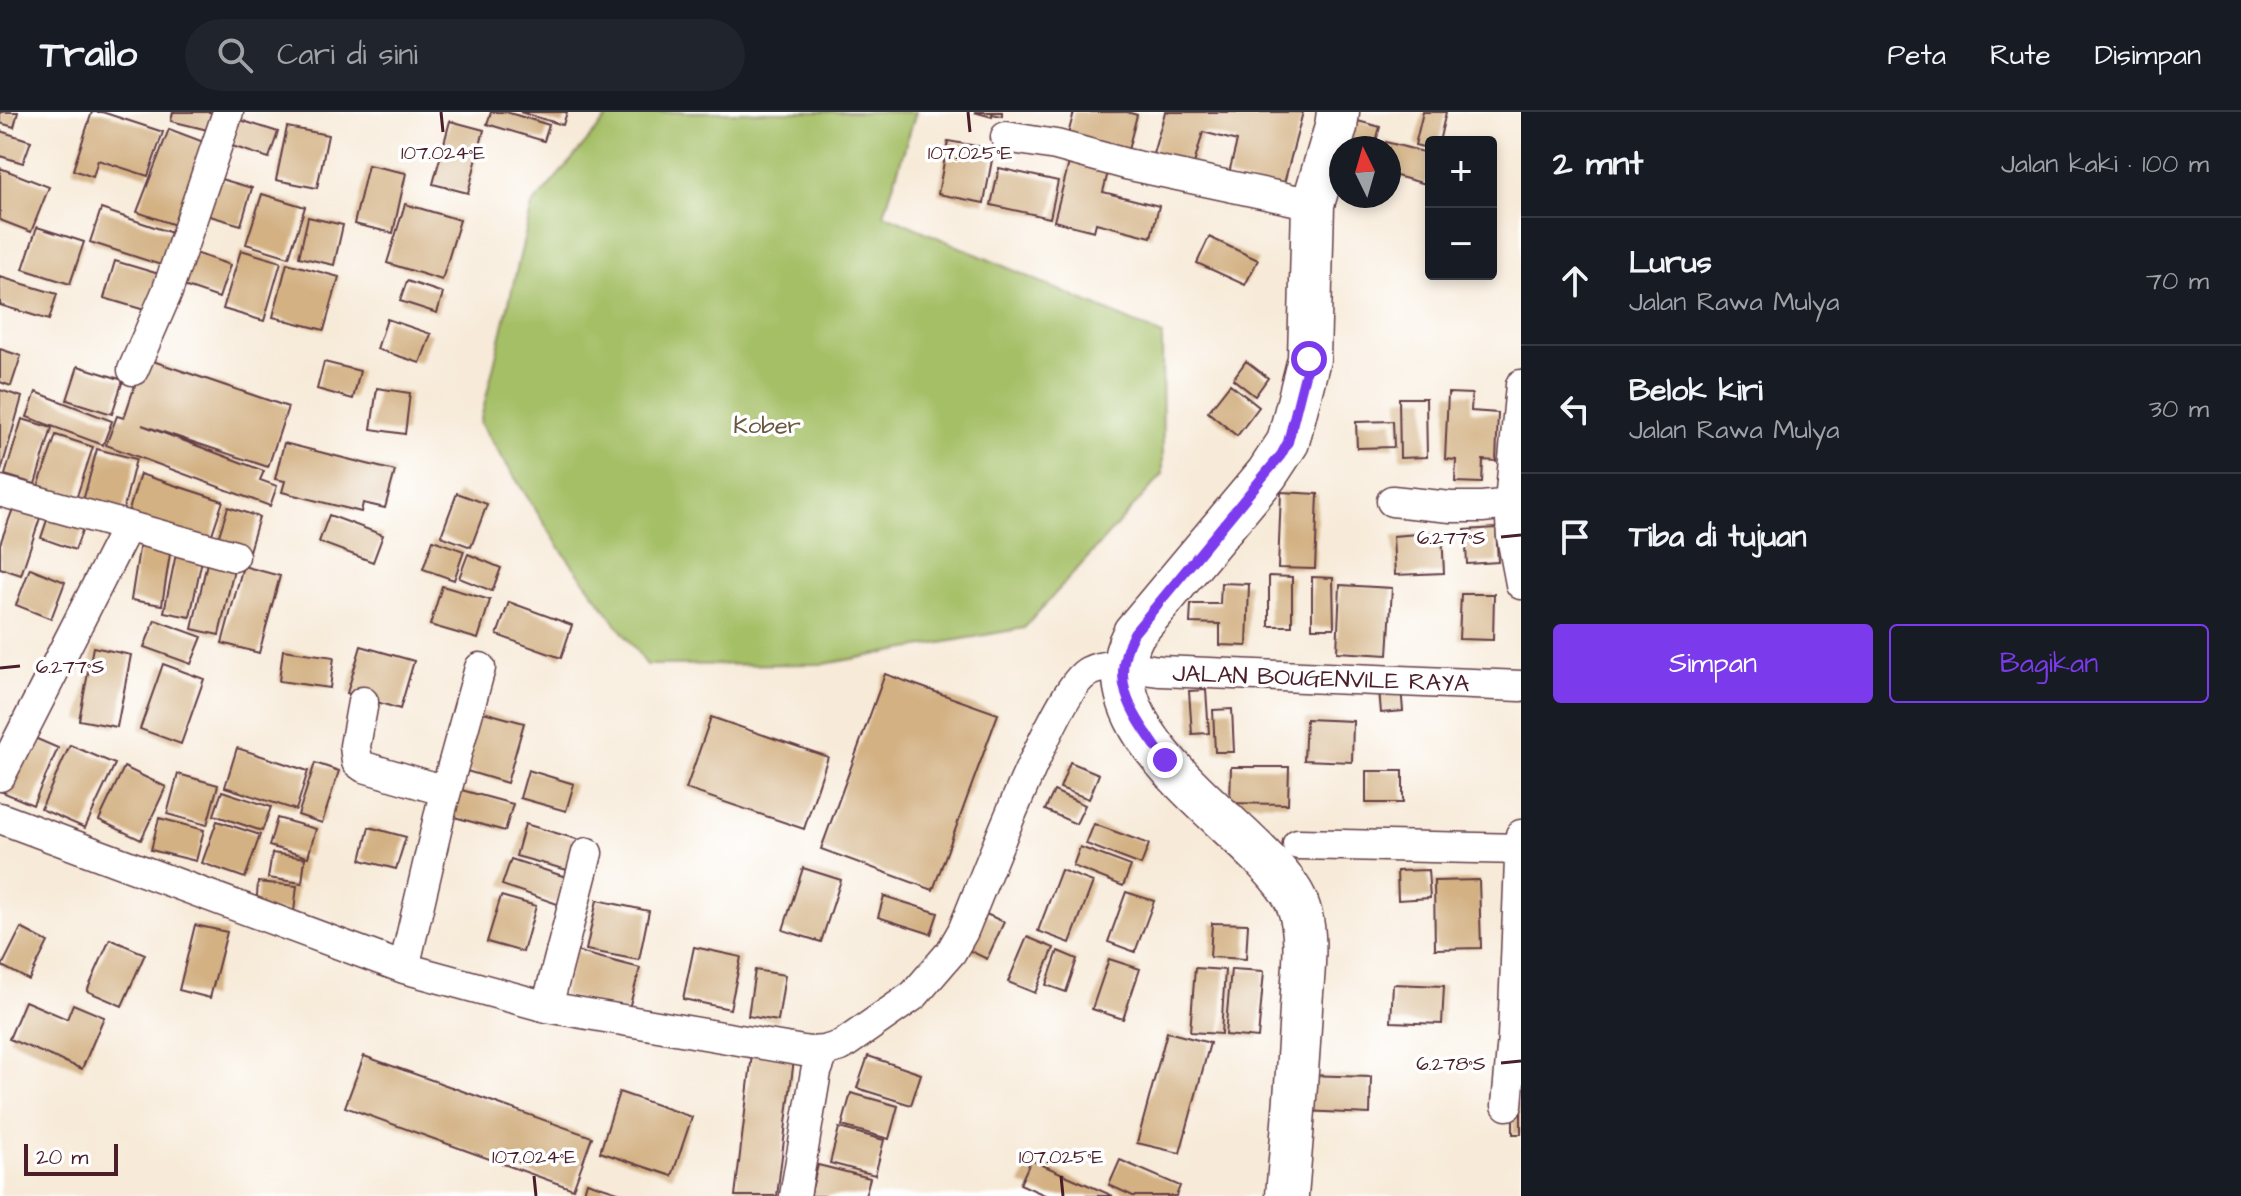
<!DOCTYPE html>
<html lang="id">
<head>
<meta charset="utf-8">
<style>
	body { margin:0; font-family:"Architects Daughter",sans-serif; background:#20242c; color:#f1f3f6 }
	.controls { position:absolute; right:24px; top:24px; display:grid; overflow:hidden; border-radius:8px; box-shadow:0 4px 12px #0003 }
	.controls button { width:72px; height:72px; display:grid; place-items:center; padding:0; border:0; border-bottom:2px solid #363941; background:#171b24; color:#f1f3f6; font:40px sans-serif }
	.compass { position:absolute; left:1329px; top:24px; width:72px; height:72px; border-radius:50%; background:#171b24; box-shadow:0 4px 12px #0003; rotate:355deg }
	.scale { position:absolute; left:24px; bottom:20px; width:94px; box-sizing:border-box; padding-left:8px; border:4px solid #4a1f2b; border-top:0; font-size:22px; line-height:28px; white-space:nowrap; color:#4a1f2b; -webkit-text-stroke:6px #fff; paint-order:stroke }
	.stop { position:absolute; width:24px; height:24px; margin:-18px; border:6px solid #7c3aed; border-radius:50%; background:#fff }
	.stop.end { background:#7c3aed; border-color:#fff; box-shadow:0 2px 8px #0008 }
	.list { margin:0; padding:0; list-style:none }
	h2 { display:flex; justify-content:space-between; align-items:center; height:104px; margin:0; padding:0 32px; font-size:34px }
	h2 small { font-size:26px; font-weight:400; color:#9ea1a6 }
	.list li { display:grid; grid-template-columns:52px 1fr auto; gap:24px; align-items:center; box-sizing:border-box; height:128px; padding:0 32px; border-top:2px solid #363941 }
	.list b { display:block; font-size:30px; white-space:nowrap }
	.list p { margin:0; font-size:26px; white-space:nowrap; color:#9ea1a6 }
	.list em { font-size:26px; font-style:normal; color:#9ea1a6 }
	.actions { display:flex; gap:16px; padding:24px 32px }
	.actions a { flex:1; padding:18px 0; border:2px solid #7c3aed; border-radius:8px; text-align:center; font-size:28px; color:#7c3aed }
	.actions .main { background:#7c3aed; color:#fff }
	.icon { flex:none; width:44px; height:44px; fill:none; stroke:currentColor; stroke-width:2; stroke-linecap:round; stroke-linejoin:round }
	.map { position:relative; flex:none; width:1521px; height:1084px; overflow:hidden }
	header { display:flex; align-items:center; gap:48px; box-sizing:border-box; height:112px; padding:0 40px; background:#171b24; border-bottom:2px solid #363941 }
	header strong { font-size:38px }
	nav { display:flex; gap:44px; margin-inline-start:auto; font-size:28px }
	.search { width:560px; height:72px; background:#20242c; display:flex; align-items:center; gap:20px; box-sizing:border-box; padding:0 28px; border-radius:44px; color:#9ea1a6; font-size:30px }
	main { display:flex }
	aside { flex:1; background:#171b24 }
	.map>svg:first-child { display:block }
	.green { fill:#a5bf66; stroke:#786f48; stroke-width:2 }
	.building { fill:#d3b183 }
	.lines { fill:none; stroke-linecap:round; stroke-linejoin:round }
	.street-casing { stroke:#643d45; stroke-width:33 }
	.secondary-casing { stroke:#643d45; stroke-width:45 }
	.street { stroke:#fff; stroke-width:30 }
	.secondary { stroke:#fff; stroke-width:42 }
	.route { stroke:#7c3aed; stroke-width:10 }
	.ticks { fill:none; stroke:#4a1f2b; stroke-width:3 }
	.labels { text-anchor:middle; stroke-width:7; stroke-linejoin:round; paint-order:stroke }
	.park-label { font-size:24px; fill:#6a5740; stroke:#fff }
	.street-label { font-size:24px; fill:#4a1f2b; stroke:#fff }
	.ticks-label { font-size:20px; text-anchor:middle; fill:#4a1f2b; stroke:#fff; stroke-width:7; stroke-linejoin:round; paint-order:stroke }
</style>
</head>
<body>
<header>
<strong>Trailo</strong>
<div class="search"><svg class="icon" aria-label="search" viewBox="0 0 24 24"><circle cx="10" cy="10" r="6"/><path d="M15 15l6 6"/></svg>Cari di sini</div>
<nav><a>Peta</a><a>Rute</a><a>Disimpan</a></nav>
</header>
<main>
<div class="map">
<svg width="1521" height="1084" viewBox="0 0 1521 1084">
	<rect width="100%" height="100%" fill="#fff"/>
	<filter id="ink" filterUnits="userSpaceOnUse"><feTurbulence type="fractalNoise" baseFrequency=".0125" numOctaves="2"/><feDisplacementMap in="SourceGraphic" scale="16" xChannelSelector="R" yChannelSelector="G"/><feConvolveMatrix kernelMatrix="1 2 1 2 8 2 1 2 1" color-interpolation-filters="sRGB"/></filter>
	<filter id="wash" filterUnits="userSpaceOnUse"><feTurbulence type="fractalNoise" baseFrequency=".006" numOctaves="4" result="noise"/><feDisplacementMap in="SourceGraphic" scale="32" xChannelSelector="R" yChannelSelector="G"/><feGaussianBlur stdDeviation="1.8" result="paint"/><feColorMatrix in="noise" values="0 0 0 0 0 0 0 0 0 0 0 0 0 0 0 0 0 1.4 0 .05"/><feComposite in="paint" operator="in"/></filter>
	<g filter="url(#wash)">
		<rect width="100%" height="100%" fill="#f7ead8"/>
		<path class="green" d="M612,0H916L884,102L1162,223L1163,362L1024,516L824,552L647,553L560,436L480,311L532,94Z"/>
		<g id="blocks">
			<path class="building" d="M0,0H18L14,15L0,11Z
				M92,0H102L163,20L148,64L98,48L93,65L73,58Z
				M173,0H222L216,20L171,9Z
				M491,0H506L549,13L544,29L487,12Z
				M520,0H567L563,13Z
				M974,0H1002V4L992,2V5Z
				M1074,0H1127L1137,3L1127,42L1067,26Z
				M1165,0H1303L1282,79L1228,65L1237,29L1203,20L1192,59L1151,49Z
				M1423,0H1446L1439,30H1431V37L1415,33Z
				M234,6L278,20L269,46L226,32Z
				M1354,8L1380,15L1374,36H1347Z
				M450,9L484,18L468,81L433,72Z
				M287,15L328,23L317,76L276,68Z
				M169,17L209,32L178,114L137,100Z
				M0,19L31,29L23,51L0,44Z
				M948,29L994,37L984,91L938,82Z
				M1386,30L1431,42L1426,72L1389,62V36H1384Z
				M1071,43L1110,52L1103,80L1159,94L1151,125L1096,111L1094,119L1054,109Z
				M368,53L406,61L393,121L354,112Z
				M0,56L49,75L31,120L0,108Z
				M999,56L1058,69L1050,106L991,93Z
				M214,65L252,76L241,113L203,102Z
				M262,82L305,95L289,145L246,132Z
				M405,92L460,108L442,168L387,151Z
				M101,97L175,122L164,154L90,130Z
				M308,105L343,113L334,153L299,145Z
				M37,115L84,130L70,172L23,157Z
				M1209,125L1258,148L1245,173L1197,151Z
				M186,138L230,153L219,186L175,171Z
				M241,138L281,150L264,209L223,197Z
				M115,149L159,162L148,199L104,186Z
				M287,151L339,165L324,218L273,205Z
				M0,165L57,182L49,208L0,193Z
				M407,169L443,181L437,201L400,189Z
				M387,207L431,222L420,251L377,237Z
				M0,237L21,244L11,274L0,270Z
				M144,246L288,295L268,355L142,313L264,359L260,368L277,374L270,394L106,333L117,304L124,306Z
				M1246,249L1268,266L1255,284L1233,267Z
				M324,250L360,259L353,287L317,277Z
				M78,254L123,268L112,302L67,288Z
				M1230,272L1259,295L1237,324L1208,300Z
				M377,276L410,281L405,322L371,317Z
				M0,278L22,285L1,359H0Z
				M36,280L112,309L103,333L27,305Z
				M1448,281L1472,282L1471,299L1498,301L1496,349L1483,348L1482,371L1455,370L1456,348L1445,347Z
				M1399,286H1426L1427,345L1400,346Z
				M22,307L52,316L35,372L5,363Z
				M1393,309L1394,335L1357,336L1356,310Z
				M56,323L93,335L76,387L38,375Z
				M284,331L395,359L385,396L363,391L361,400L282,380L285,369L275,367Z
				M97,337L136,347L123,399L83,389Z
				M140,362L223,389L208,434L126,408Z
				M1281,380L1318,382L1315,457L1278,456Z
				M457,381L487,392L471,435L441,424Z
				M14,394L41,403L21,463L0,456V432Z
				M228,395L259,405L247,446L215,436Z
				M50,399L85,411L75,438L41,426Z
				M329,403L383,423L373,450L319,430Z
				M1496,416L1498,450L1467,452L1465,418Z
				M1442,420L1444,461L1395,463L1393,424Z
				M141,424L172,429L162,493L131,488Z
				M433,428L464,439L454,468L423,457Z
				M178,432L204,438L190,505L164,500Z
				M209,442L236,448L219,523L192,517Z
				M468,442L501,456L492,479L459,466Z
				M243,454L280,464L259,541L222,531Z
				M30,456L65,470L51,507L16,493Z
				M1269,464L1292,465V514H1269Z
				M1312,465L1333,466L1334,516H1312Z
				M1221,471L1249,472L1247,534L1220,533V512L1190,511L1191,492H1220Z
				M1340,473L1392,476L1388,543L1337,540Z
				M442,474L490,488L478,527L430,513Z
				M1461,482H1494L1493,528L1459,527Z
				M509,490L572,513L561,546L497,523Z
				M155,508L202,525L191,552L144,535Z
				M361,534L414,549L400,597L347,581Z
				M93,535L131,543L117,615L79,608Z
				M283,538L334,545L330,576L279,569Z
				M163,552L204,567L181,632L140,617Z
				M885,562L998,602L933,778L821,737Z
				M1401,575L1403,599L1381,601L1379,577Z
				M1206,578L1209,621L1192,622L1189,579Z
				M1232,597L1234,640H1215L1213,598Z
				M476,598L524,611L507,671L460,657Z
				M711,605L828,645L804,717L686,677Z
				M1306,607L1353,609L1352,650L1304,648Z
				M23,621L58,636L33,693L0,679Z
				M70,633L115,652L85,716L41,697Z
				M237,636L308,659L296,698L225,675Z
				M1070,650L1099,662L1089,687L1060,676Z
				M315,651L339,659L322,711L298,703Z
				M124,655L166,675L141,728L99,708Z
				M1231,655H1289L1288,692L1230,691Z
				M528,658L574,672L566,699L520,686Z
				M1366,659H1403V691H1366Z
				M178,662L218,673L207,713L167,702Z
				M454,676L513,692L505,719L447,703Z
				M222,679L271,695L262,719L214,703Z
				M1054,679L1085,693L1076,712L1045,698Z
				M159,706L204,718L196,749L151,738Z
				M277,706L316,717L308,745L269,734Z
				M217,709L260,723L245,766L202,751Z
				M525,712L580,728L571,759L516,744Z
				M1094,712L1149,732L1141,753L1086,732Z
				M369,715L406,725L396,757L361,748Z
				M1080,735L1131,754L1123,774L1073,754Z
				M272,741L305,746L302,771L268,766Z
				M511,747L575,768L566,795L502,773Z
				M803,756L841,768L821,830L783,818Z
				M1061,758L1093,770L1070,831L1038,819Z
				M1428,758L1430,786L1398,788L1397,759Z
				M1479,768L1481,836L1435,837L1434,769Z
				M258,770L297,774L294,800L256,797Z
				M1126,780L1154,789L1135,840L1108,830Z
				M501,784L536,794L523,840L487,830Z
				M884,784L938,801L931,822L878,805Z
				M597,788L649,799L639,848L586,838Z
				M977,798L1004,810L987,847L960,834Z
				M1212,811L1248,812L1246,847L1210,845Z
				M195,813L227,820L210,886L179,878Z
				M21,816L48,830L29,868L2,854Z
				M1027,825L1054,836L1035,881L1008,870Z
				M110,827L145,842L122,894L87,879Z
				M694,835L741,845L730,897L683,887Z
				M575,839L640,856L628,900L563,883Z
				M1058,839L1077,847L1066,880L1046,873Z
				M1109,847L1140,857L1123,907L1092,897Z
				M1195,856L1225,858L1221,922L1190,920Z
				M1231,857L1264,859L1258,926L1225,923Z
				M755,858L785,863L778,909L748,904Z
				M1393,872L1444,874L1442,912L1391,910Z
				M25,889L67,907L73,892L104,905L82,957L9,927Z
				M1167,920L1210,931L1180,1041L1137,1031Z
				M752,942L794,947L777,1084H735Z
				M364,944L592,1025L573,1077L345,995Z
				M868,944L921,962L911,993L857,976Z
				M1305,963L1371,965L1370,1002L1303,999Z
				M619,980L692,1005L672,1064L600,1040Z
				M851,981L898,994L889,1027L842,1014Z
				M1513,991H1521V1022H1513Z
				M839,1016L884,1028L875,1063L830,1051Z
				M1031,1048L1113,1084H1047L1020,1072Z
				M1120,1048L1180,1074L1176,1084H1133L1109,1073Z
				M818,1053L870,1066L865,1084H810Z
				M587,1070L627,1083V1084H583Z"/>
		</g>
	</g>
	<g filter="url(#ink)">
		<use href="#blocks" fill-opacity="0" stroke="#643d45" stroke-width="2"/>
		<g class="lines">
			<defs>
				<path id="street" d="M1006,25L1056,33L1126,52L1313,92
					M133,258L167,180L228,0
					M1521,273L1510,390L1512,425L1521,472
					M0,379L234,444
					M1392,389L1451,395H1482L1521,391
					M363,590L355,634L357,650L364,655L446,679
					M0,664L127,415
					M0,706L404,856L547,895L809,940L824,939L841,934L914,883L951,840L963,819C981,776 1057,575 1088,560C1108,549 1139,557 1161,559L1521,574
					M1298,732L1521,737
					M404,856L441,697L480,556
					M547,895L587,741
					M1507,993L1513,925L1521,723
					M795,1084L816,960L824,939"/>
				<path id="secondary" d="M1287,1084C1292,1021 1298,959 1301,896C1302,873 1306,847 1304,824C1303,808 1299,791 1290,778C1243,708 1082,620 1134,521L1267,362L1288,330L1309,247L1313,92L1336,15L1338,0"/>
			</defs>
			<use href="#street" class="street-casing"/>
			<use href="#secondary" class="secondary-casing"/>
			<use href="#street" class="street"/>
			<use href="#secondary" class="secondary"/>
		</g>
	</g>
	<g class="lines" filter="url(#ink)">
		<path class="route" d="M1165,648C1136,605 1106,573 1134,521L1281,343L1288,330L1309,247"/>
	</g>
	<path class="ticks" d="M441,0L443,20M968,0L970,20M1501,425L1521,423M0,556L20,554M1501,951L1521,949M534,1064L536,1084M1061,1064L1063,1084"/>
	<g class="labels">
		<g class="park-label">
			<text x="767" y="321">Kober</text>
		</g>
		<g class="street-label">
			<text transform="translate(1321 566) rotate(2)" y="8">JALAN BOUGENVILE RAYA</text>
		</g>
	</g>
	<g class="ticks-label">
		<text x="443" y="47">107.024°E</text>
		<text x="970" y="47">107.025°E</text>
		<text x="1451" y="432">6.277°S</text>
		<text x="70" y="561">6.277°S</text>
		<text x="1451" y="958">6.278°S</text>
		<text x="534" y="1051">107.024°E</text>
		<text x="1061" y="1051">107.025°E</text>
	</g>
</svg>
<div class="controls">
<button>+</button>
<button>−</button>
</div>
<svg class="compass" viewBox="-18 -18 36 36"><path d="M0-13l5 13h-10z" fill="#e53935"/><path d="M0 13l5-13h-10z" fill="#9ea1a6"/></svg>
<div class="scale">20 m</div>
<div class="stop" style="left:1309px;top:247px"></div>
<div class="stop end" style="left:1165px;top:648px"></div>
</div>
<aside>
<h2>2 mnt<small>Jalan kaki · 100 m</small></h2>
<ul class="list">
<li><svg class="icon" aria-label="ahead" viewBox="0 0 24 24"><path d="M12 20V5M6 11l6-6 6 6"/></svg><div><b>Lurus</b><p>Jalan Rawa Mulya</p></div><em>70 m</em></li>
<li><svg class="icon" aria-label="left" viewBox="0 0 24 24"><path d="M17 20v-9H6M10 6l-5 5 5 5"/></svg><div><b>Belok kiri</b><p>Jalan Rawa Mulya</p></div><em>30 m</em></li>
<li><svg class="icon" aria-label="arrive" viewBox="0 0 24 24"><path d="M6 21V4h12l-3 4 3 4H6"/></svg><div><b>Tiba di tujuan</b></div></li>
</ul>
<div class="actions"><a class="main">Simpan</a><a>Bagikan</a></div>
</aside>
</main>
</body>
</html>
